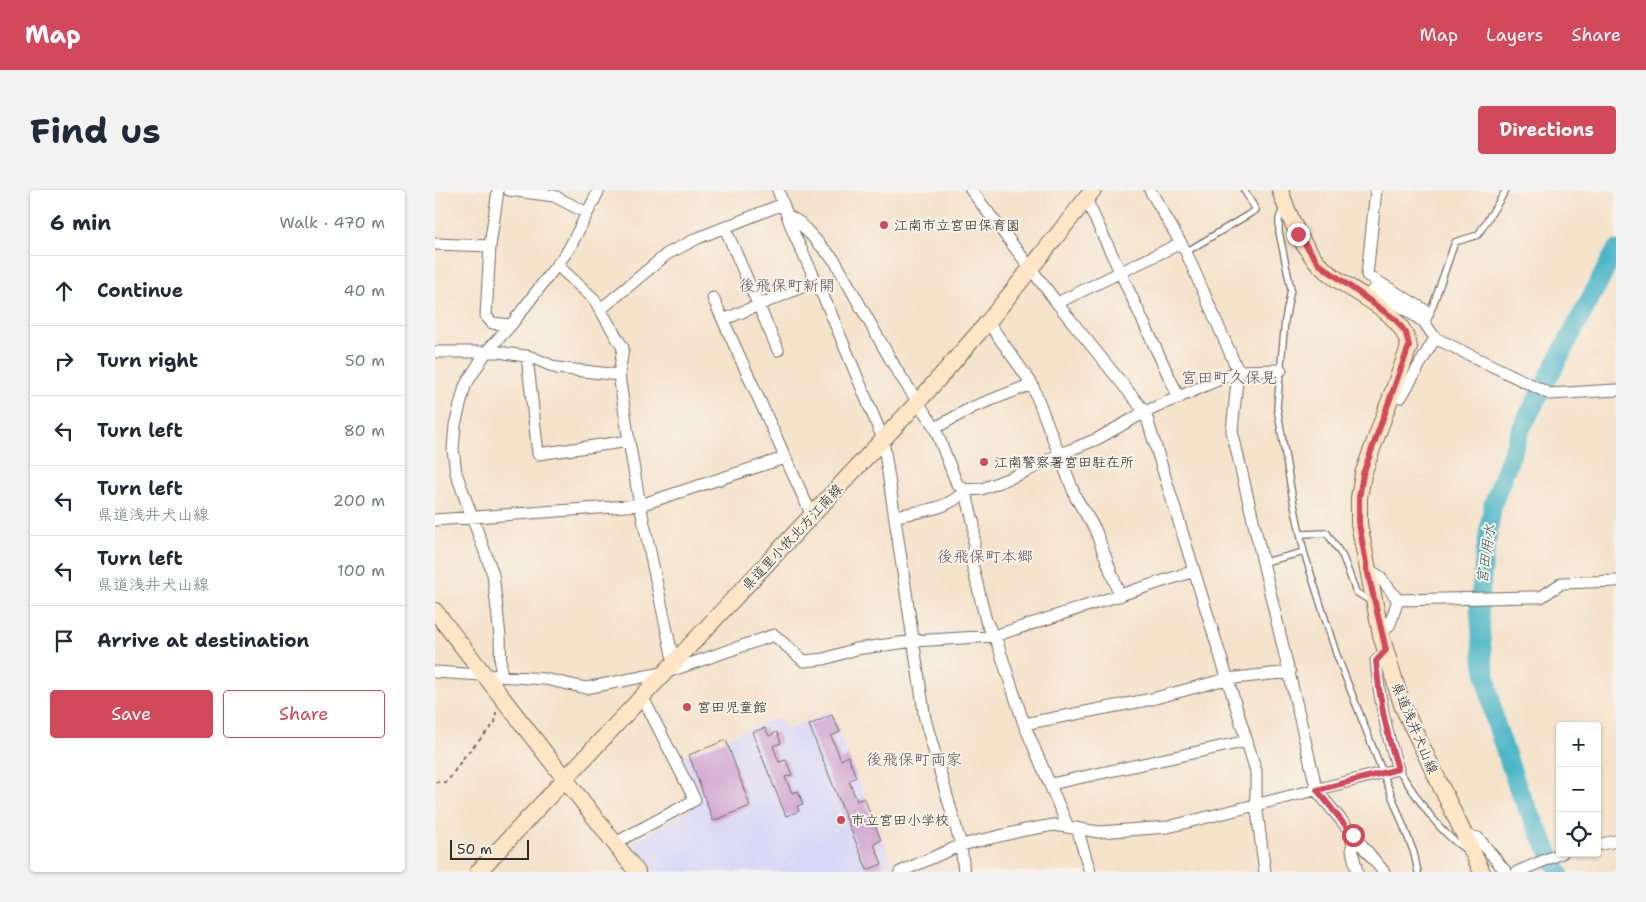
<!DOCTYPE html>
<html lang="en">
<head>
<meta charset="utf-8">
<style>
	body { margin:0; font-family:"Shantell Sans","Klee One",sans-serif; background:#f2f2f3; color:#1f2937 }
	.controls { position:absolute; right:15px; bottom:15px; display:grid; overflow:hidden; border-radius:5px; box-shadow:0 1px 4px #0004 }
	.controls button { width:45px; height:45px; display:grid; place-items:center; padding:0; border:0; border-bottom:1px solid #e0e1e3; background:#fff; color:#1f2937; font:25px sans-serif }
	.scale { position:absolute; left:15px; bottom:12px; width:79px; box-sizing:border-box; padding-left:5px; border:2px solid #2b2b2b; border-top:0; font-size:14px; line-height:18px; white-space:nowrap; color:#2b2b2b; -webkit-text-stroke:4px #f7f3e8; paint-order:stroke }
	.stop { position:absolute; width:15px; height:15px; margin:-11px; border:4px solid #d1495b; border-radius:50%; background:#fff }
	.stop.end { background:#d1495b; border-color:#fff; box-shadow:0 1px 5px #0008 }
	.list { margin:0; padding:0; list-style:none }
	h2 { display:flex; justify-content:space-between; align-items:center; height:65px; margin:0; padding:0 20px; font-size:21px }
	h2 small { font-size:16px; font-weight:400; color:#747a83 }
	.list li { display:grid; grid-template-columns:32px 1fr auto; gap:15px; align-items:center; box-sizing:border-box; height:70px; padding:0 20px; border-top:1px solid #e0e1e3 }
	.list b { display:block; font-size:19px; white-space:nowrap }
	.list p { margin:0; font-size:16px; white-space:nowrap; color:#747a83 }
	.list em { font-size:16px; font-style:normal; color:#747a83 }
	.actions { display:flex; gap:10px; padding:15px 20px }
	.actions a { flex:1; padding:11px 0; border:1px solid #d1495b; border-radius:5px; text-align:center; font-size:18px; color:#d1495b }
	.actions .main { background:#d1495b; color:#fff }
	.icon { flex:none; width:28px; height:28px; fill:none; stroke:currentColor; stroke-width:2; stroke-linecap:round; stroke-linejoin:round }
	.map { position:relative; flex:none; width:1181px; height:682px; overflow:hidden; border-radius:5px }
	header { display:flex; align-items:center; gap:30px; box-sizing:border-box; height:70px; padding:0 25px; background:#d1495b; color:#fff }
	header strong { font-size:24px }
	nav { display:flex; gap:28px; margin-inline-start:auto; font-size:18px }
	.intro { display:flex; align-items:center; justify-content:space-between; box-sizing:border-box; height:120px; padding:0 30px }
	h1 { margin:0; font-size:35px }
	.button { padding:12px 22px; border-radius:5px; background:#d1495b; color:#fff; font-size:18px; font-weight:700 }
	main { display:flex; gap:30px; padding:0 30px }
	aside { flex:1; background:#fff; border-radius:5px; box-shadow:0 1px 4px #0004 }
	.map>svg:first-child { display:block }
	.built { fill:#d8d7f8 }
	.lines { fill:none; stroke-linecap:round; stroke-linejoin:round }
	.river { stroke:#4bb6c8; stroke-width:19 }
	.building { fill:#cd9fd0 }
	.lane-casing { stroke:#726b63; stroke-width:8 }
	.street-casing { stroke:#726b63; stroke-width:13 }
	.secondary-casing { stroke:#726b63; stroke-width:18 }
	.path { stroke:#726b63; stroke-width:2; stroke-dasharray:4 4; stroke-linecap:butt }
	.lane { stroke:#fff; stroke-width:5.5 }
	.street { stroke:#fff; stroke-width:11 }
	.secondary { stroke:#fde5c5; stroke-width:16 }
	.route { stroke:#d1495b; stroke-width:6 }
	.poi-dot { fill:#d1495b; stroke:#f7f3e8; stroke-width:2 }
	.labels { text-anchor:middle; stroke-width:4; stroke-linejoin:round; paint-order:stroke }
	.poi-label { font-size:14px; fill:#2b2b2b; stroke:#f7f3e8; text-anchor:start }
	.street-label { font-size:14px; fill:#2b2b2b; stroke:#f7f3e8 }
	.water-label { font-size:15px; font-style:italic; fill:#365c62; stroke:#f7f3e8 }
	.quarter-label { font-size:16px; fill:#645465; stroke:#f7f3e8 }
</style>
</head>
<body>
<header>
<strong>Map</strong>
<nav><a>Map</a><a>Layers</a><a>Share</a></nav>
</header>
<div class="intro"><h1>Find us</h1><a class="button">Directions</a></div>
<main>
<aside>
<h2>6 min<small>Walk · 470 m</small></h2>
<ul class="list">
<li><svg class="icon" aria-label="ahead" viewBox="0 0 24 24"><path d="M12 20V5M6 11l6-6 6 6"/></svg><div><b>Continue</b></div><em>40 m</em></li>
<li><svg class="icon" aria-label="right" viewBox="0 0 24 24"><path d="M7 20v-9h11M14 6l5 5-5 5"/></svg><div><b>Turn right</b></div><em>50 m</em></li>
<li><svg class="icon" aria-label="left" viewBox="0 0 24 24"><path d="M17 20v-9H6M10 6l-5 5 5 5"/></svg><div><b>Turn left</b></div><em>80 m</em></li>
<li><svg class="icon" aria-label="left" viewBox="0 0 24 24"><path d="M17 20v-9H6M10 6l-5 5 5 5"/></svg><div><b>Turn left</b><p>県道浅井犬山線</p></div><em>200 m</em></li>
<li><svg class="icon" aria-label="left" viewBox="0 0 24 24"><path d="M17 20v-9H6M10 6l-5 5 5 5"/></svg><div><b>Turn left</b><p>県道浅井犬山線</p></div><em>100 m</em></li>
<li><svg class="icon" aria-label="arrive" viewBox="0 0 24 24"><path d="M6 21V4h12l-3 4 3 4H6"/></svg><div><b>Arrive at destination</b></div></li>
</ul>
<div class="actions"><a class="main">Save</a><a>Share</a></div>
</aside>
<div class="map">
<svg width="1181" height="682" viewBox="0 0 1181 682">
	<rect width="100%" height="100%" fill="#f7f3e8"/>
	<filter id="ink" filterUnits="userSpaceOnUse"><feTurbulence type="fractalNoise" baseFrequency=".02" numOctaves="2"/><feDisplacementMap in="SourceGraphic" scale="10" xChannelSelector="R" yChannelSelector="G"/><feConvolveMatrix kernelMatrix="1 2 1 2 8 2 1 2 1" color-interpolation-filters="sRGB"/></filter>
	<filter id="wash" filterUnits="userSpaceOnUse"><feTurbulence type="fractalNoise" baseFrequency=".0096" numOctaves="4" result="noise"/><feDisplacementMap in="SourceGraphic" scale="20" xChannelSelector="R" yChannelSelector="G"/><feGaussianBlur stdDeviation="1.12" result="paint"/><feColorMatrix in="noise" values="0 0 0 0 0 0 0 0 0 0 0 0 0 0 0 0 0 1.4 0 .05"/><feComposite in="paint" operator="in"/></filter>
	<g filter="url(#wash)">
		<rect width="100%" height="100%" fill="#f5e2ca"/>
		<path class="built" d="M395,521L457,673L437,682H207L188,658L266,613L247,566L342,528L353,540Z"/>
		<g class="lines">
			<path class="river" d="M1124,682L1084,601L1060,531L1048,470L1044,419L1049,368L1058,314L1086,239L1181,60"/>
		</g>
		<g id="blocks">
			<path class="building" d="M397,525L405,542L396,546L406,570L413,566L421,587L414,591L422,611L429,608L446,650L439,654L447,674L432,680L374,535Z
				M330,538L334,546L342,542L346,553L338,556L344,572L351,570L357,585L350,587L357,603L363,601L368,614L362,616L364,621L351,626L317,542Z
				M291,550L315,616L278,631L254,565Z"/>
		</g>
	</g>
	<g filter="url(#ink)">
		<use href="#blocks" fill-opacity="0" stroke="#726b63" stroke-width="1"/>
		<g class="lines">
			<defs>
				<path id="lane" d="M848,18L844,29V42L856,99L850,130L842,217L857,305L869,362L901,463L979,663L983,682
					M751,62L821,20L809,0
					M993,122L997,118L1020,52L1043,45L1071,0
					M866,344L892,343L908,367L921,402L935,411
					M829,372L869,362
					M963,579C983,608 1001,640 1031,660"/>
				<path id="street" d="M63,0L55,56L51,126L57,133L76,135
					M74,0L119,6L152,23
					M343,0L359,44L394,119L448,249L490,529L526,655L529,682
					M536,0L622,113L710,222L821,581V614L830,682
					M715,0L751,62L803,181L797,241L882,601L949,682
					M941,0L932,85L993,122L989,132
					M651,9L744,208
					M352,25L364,32L400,71L461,179L500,238L522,294L530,300L539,335V355L536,369L551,431L563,455L589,534L633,637
					M290,38L343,160
					M0,54L55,56
					M122,75L159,109L188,158L184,185L194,251L205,315L239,474
					M278,108L377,326
					M930,108L939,99L989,132L1000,148L1115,204L1181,200
					M622,113L746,53
					M166,119L232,64L263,48L348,14
					M288,130L381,91
					M553,132L597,194
					M0,162H64L96,167L122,178L184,185
					M92,166L103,264L194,251
					M958,204L966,207L1000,148
					M500,238L538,217L597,194L641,308L660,339L685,406
					M461,326C485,321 514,320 530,300L547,299L590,282L623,265L662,249L710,222L803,181L846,180
					M0,330L205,315L349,268
					M932,379L944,386L963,410
					M963,410L1100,407H1106L1127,393L1181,391
					M946,445L955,434L963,410
					M0,482L110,489L151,498L232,482L339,445L369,471L389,469L421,459L479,451L559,446L759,381
					M66,485L65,446L58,384L21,283L18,259L20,235L30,196L51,162L76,135L134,59L164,0
					M589,534L717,509L791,489L855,482
					M616,594L812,551
					M642,638L655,682
					M918,645L917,660L922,682
					M1028,645L1043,648L1071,682
					M180,653L260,610L208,508
					M1162,655L1181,651
					M465,682L526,655L590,640L619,635L664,642L733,637L963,579C951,543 944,509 941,471L951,461
					M1082,682L1127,663"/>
				<path id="secondary" d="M845,0C854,26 865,54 884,74C910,103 966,115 974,157L928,284L924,308V334L946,445L967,515L1047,682
					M0,421L202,682
					M43,682L482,213L553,132L658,0"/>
			</defs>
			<use href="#lane" class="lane-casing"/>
			<use href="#street" class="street-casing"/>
			<use href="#secondary" class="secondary-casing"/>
			<path class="path" d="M0,592H12L29,567L60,533L61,522"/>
			<use href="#lane" class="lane"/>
			<use href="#street" class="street"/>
			<use href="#secondary" class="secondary"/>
		</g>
	</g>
	<g class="lines" filter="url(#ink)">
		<path class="route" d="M863,44L884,74L961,130L971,143L974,156L928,284L924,308V334L932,379L951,460L941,471C944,509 951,543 963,579L882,600L918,645"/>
	</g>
	<g class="poi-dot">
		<circle cx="449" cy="35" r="5"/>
		<circle cx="549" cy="272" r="5"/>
		<circle cx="252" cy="517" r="5"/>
		<circle cx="406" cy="630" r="5"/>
	</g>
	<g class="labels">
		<g class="poi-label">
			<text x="459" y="40">江南市立宮田保育園</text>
			<text x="559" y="277">江南警察署宮田駐在所</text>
			<text x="262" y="522">宮田児童館</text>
			<text x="416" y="635">市立宮田小学校</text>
		</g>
		<g class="street-label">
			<text transform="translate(357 347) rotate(-47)" y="5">県道里小牧北方江南線</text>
			<text transform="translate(980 538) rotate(67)" y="5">県道浅井犬山線</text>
		</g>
		<g class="water-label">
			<text transform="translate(1051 364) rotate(-82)" y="5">宮田用水</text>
		</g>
		<g class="quarter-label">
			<text x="352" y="101">後飛保町新開</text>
			<text x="794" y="193">宮田町久保見</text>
			<text x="550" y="372">後飛保町本郷</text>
			<text x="479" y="575">後飛保町両家</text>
		</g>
	</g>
</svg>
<div class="controls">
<button>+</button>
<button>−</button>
<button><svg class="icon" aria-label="locate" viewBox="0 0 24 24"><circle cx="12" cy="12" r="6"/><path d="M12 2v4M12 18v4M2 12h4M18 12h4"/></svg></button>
</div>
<div class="scale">50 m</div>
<div class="stop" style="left:918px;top:645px"></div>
<div class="stop end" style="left:863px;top:44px"></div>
</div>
</main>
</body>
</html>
